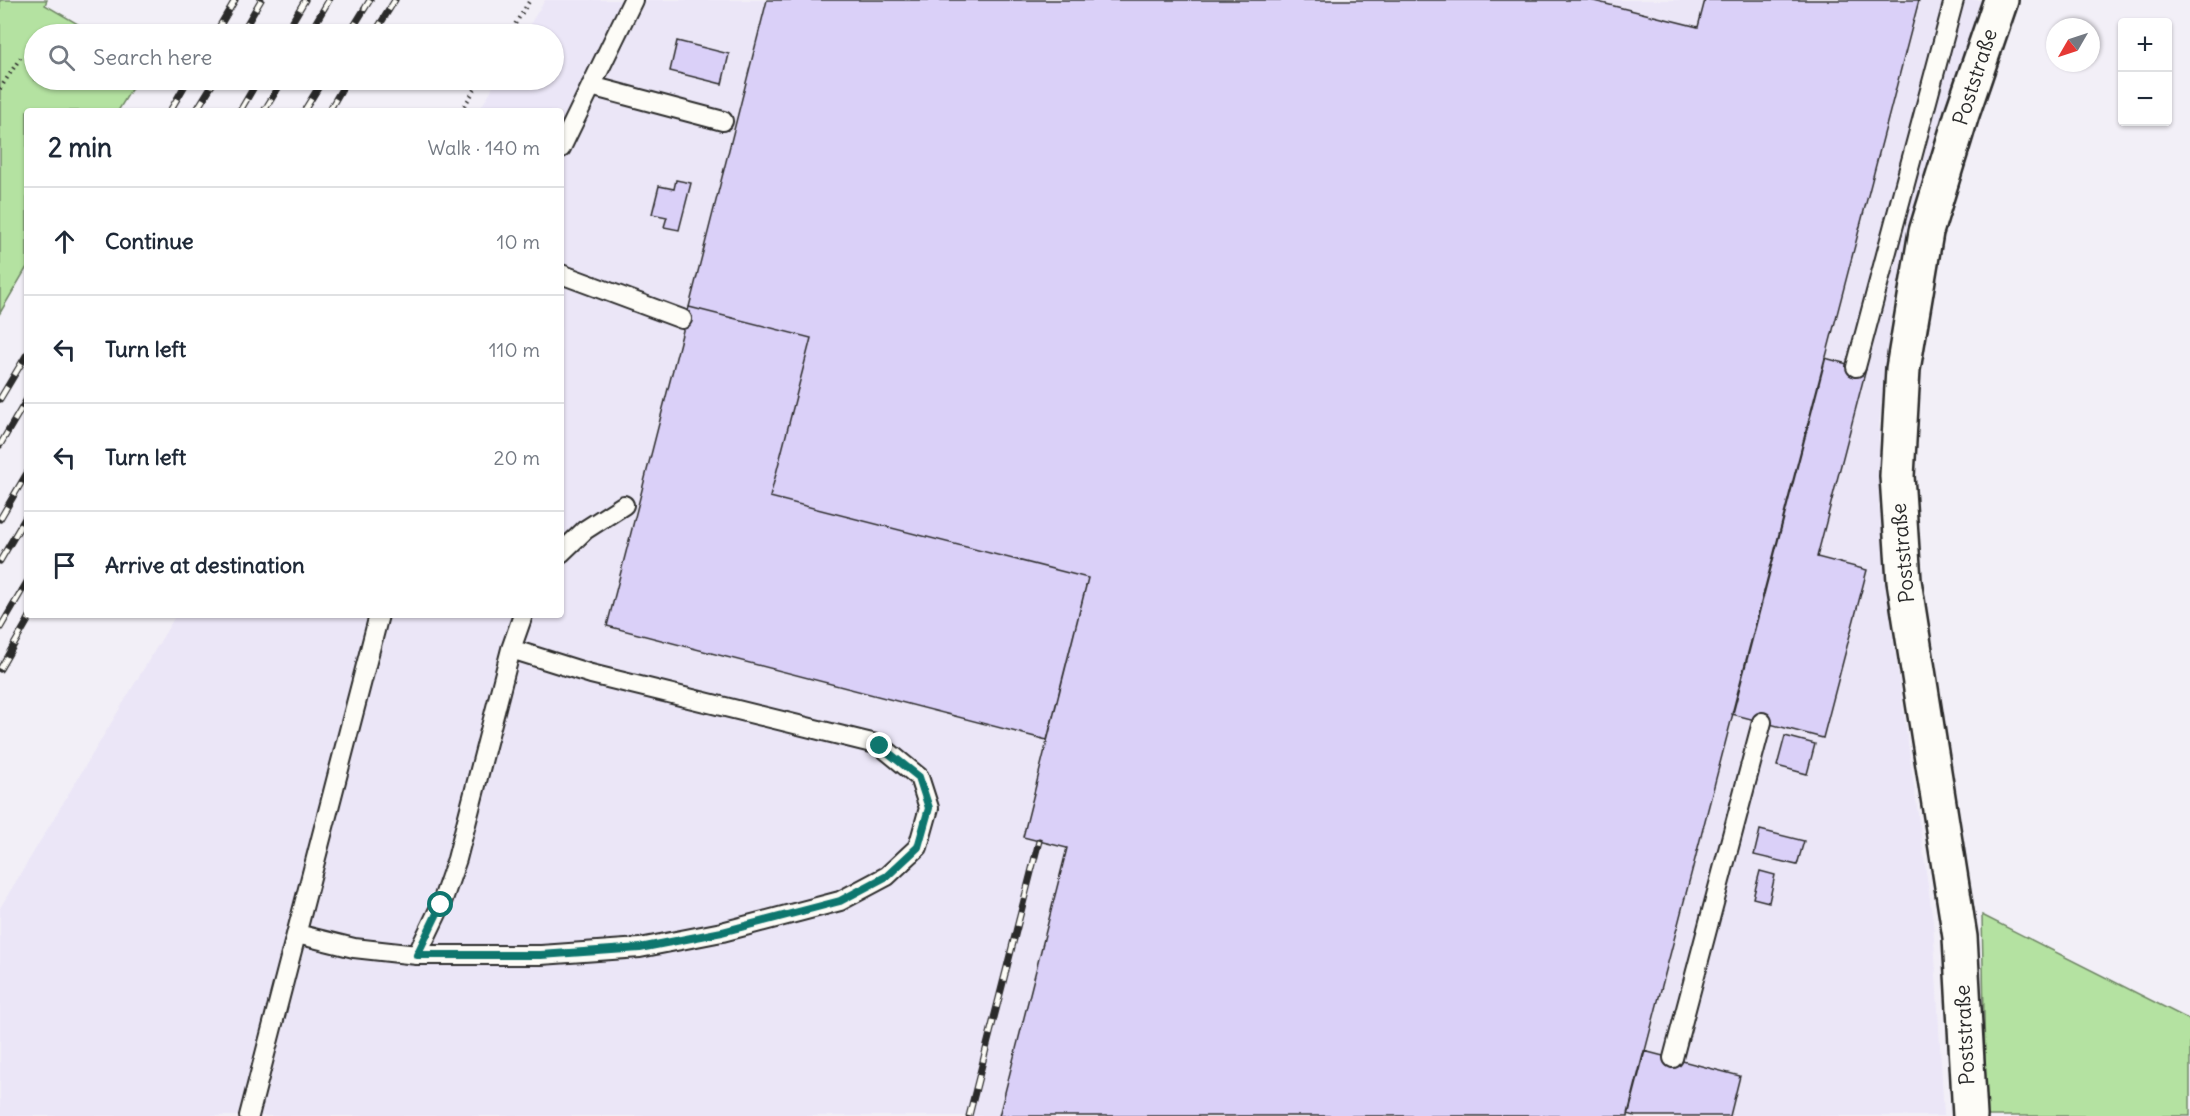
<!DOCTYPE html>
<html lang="en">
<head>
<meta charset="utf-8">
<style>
	body { margin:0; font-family:Delius,sans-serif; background:#f2f2f3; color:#1f2937 }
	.controls { position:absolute; right:18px; top:18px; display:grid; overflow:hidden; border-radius:6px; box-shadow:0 2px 4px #0004 }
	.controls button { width:54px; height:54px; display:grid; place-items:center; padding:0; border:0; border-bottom:2px solid #e0e1e3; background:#fff; color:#1f2937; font:30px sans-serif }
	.compass { position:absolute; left:2046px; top:18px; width:54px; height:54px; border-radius:50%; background:#fff; box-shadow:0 2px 4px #0004; rotate:231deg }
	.stop { position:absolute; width:18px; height:18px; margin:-14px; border:4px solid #0f766e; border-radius:50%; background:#fff }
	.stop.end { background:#0f766e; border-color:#fff; box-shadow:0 2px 6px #0008 }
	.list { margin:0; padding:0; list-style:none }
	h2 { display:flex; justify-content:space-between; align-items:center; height:78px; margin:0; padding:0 24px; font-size:26px }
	h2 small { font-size:20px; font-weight:400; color:#747a83 }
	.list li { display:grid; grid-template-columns:39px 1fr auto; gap:18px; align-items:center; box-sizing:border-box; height:108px; padding:0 24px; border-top:2px solid #e0e1e3 }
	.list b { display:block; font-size:22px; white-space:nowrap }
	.list em { font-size:20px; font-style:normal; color:#747a83 }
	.icon { flex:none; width:33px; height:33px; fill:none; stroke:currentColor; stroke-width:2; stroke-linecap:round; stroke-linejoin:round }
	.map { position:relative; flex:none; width:2190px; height:1116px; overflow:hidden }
	.search { position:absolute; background:#fff; box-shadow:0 2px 4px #0004; left:24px; top:24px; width:540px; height:66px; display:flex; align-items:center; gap:15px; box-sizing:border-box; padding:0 21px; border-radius:33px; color:#747a83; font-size:22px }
	.panel { position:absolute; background:#fff; box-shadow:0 2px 4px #0004; left:24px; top:108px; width:540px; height:510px; border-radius:6px }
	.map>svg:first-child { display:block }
	.built { fill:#ebe6f7 }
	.green { fill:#b4e2a1; stroke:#708666; stroke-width:1.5 }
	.building { fill:#dad0f8; stroke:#2b2b2b; stroke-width:1.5 }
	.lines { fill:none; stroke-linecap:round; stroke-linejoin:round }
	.service-casing { stroke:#2b2b2b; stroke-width:22 }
	.minor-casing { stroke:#2b2b2b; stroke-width:38 }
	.path { stroke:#2b2b2b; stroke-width:4; stroke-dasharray:1.5 4.5; stroke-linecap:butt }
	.service { stroke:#fdfcf7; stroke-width:18 }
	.minor { stroke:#fdfcf7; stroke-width:33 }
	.rail-casing { stroke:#2b2b2b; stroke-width:7 }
	.rail { stroke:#fdfcf7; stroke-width:4.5; stroke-dasharray:14; stroke-linecap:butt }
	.route { stroke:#0f766e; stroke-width:8 }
	.labels { text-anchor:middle; stroke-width:4.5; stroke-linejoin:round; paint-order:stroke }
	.street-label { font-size:21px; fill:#2b2b2b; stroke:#fdfcf7 }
</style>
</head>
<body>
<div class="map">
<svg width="2190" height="1116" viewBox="0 0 2190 1116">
	<rect width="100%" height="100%" fill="#f2eff7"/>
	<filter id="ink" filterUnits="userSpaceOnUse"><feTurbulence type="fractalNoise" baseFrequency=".0167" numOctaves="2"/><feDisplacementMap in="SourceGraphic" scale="12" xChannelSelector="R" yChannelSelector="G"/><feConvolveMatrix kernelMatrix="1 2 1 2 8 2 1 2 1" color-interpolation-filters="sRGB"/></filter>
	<g filter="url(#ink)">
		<path class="built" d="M545,0H1981L1917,195L1892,311L1879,426V503L1893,636L1933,921L1944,1116H0V908L176,615H561V111H479L497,80H554V34H524Z"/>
		<path class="green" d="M0,0H47L45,5L95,34H34V80H137L118,111H27V267L0,313Z
			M1982,915L2190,1020V1116H1986Z"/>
		<path class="building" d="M767,0H1590L1698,27L1705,0H1919L1628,1116H999L1067,848L1023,837L1088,578L770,497L811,338L689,307Z
			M677,41L729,54L722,84L670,71Z
			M676,180L691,183L679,230L664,227L667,217L652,214L659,186L674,189Z
			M689,307L811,338L770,497L1088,578L1047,740L607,626Z
			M1825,358L1866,369L1817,557L1867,570L1823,738L1732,714Z
			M1785,736L1815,744L1807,774L1777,766Z
			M1760,830L1804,841L1797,865L1754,855Z
			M1760,871L1775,875L1769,902L1753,898Z
			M1644,1051L1740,1076L1730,1116H1635L1628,1114Z"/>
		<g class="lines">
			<defs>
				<path id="service" d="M591,86L723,121
					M561,148L633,0
					M561,274L682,319
					M1856,367L1954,0
					M561,553L585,530L624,505
					M297,934L354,948L417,955L441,905L457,859L511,649L523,615
					M417,955H541L640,948L722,932L840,901L887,876L918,847L929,808L919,777L880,745L591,674L511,649
					M1673,1058L1762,722
					M249,1116L379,615"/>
				<path id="minor" d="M1970,1116L1960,937L1904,581L1897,476L1903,369L1926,232L1962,114L2001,0"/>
			</defs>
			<use href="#service" class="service-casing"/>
			<use href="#minor" class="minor-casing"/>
			<path class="path" d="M509,34L530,0
				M0,89L22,55
				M461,111L481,80"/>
			<use href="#service" class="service"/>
			<use href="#minor" class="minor"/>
			<defs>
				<path id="rail" d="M215,34L235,0
					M241,34L261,0
					M285,34L305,0
					M309,34L329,0
					M349,34L370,0
					M374,34L395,0
					M170,111L188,80
					M196,111L215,80
					M240,111L258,80
					M264,111L283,80
					M304,111L323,80
					M329,111L347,80
					M0,399L27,354
					M0,445L27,399
					M0,519L27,473
					M0,561L27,515
					M0,628L27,582
					M0,669L31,615
					M969,1116L1039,841"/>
			</defs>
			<use href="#rail" class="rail-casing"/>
			<use href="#rail" class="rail"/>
		</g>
	</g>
	<g class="lines" filter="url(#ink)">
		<path class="route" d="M441,905L417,955H541L640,948L722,932L840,901L887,876L918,847L929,808L919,777L880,746"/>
	</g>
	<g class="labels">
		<g class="street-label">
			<text transform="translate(1975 77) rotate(-72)" y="7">Poststraße</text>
			<text transform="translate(1903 553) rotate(-95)" y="7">Poststraße</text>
			<text transform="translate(1965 1035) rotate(-93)" y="7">Poststraße</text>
		</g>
	</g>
</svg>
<div class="controls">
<button>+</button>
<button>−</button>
</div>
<svg class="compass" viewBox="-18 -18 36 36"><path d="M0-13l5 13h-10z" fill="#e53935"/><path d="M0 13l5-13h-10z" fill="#747a83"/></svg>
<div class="stop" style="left:441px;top:905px"></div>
<div class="stop end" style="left:880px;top:746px"></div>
<div class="search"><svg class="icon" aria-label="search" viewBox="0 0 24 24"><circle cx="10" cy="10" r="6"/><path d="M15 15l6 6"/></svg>Search here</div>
<section class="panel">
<h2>2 min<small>Walk · 140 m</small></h2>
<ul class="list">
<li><svg class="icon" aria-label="ahead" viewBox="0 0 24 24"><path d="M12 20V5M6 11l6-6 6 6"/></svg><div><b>Continue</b></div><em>10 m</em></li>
<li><svg class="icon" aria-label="left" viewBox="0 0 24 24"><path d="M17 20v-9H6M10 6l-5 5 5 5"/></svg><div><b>Turn left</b></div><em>110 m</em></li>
<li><svg class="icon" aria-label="left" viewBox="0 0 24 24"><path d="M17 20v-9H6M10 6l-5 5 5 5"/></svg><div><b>Turn left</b></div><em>20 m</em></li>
<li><svg class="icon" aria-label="arrive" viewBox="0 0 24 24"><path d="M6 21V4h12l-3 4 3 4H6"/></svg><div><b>Arrive at destination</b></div></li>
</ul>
</section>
</div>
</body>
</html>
